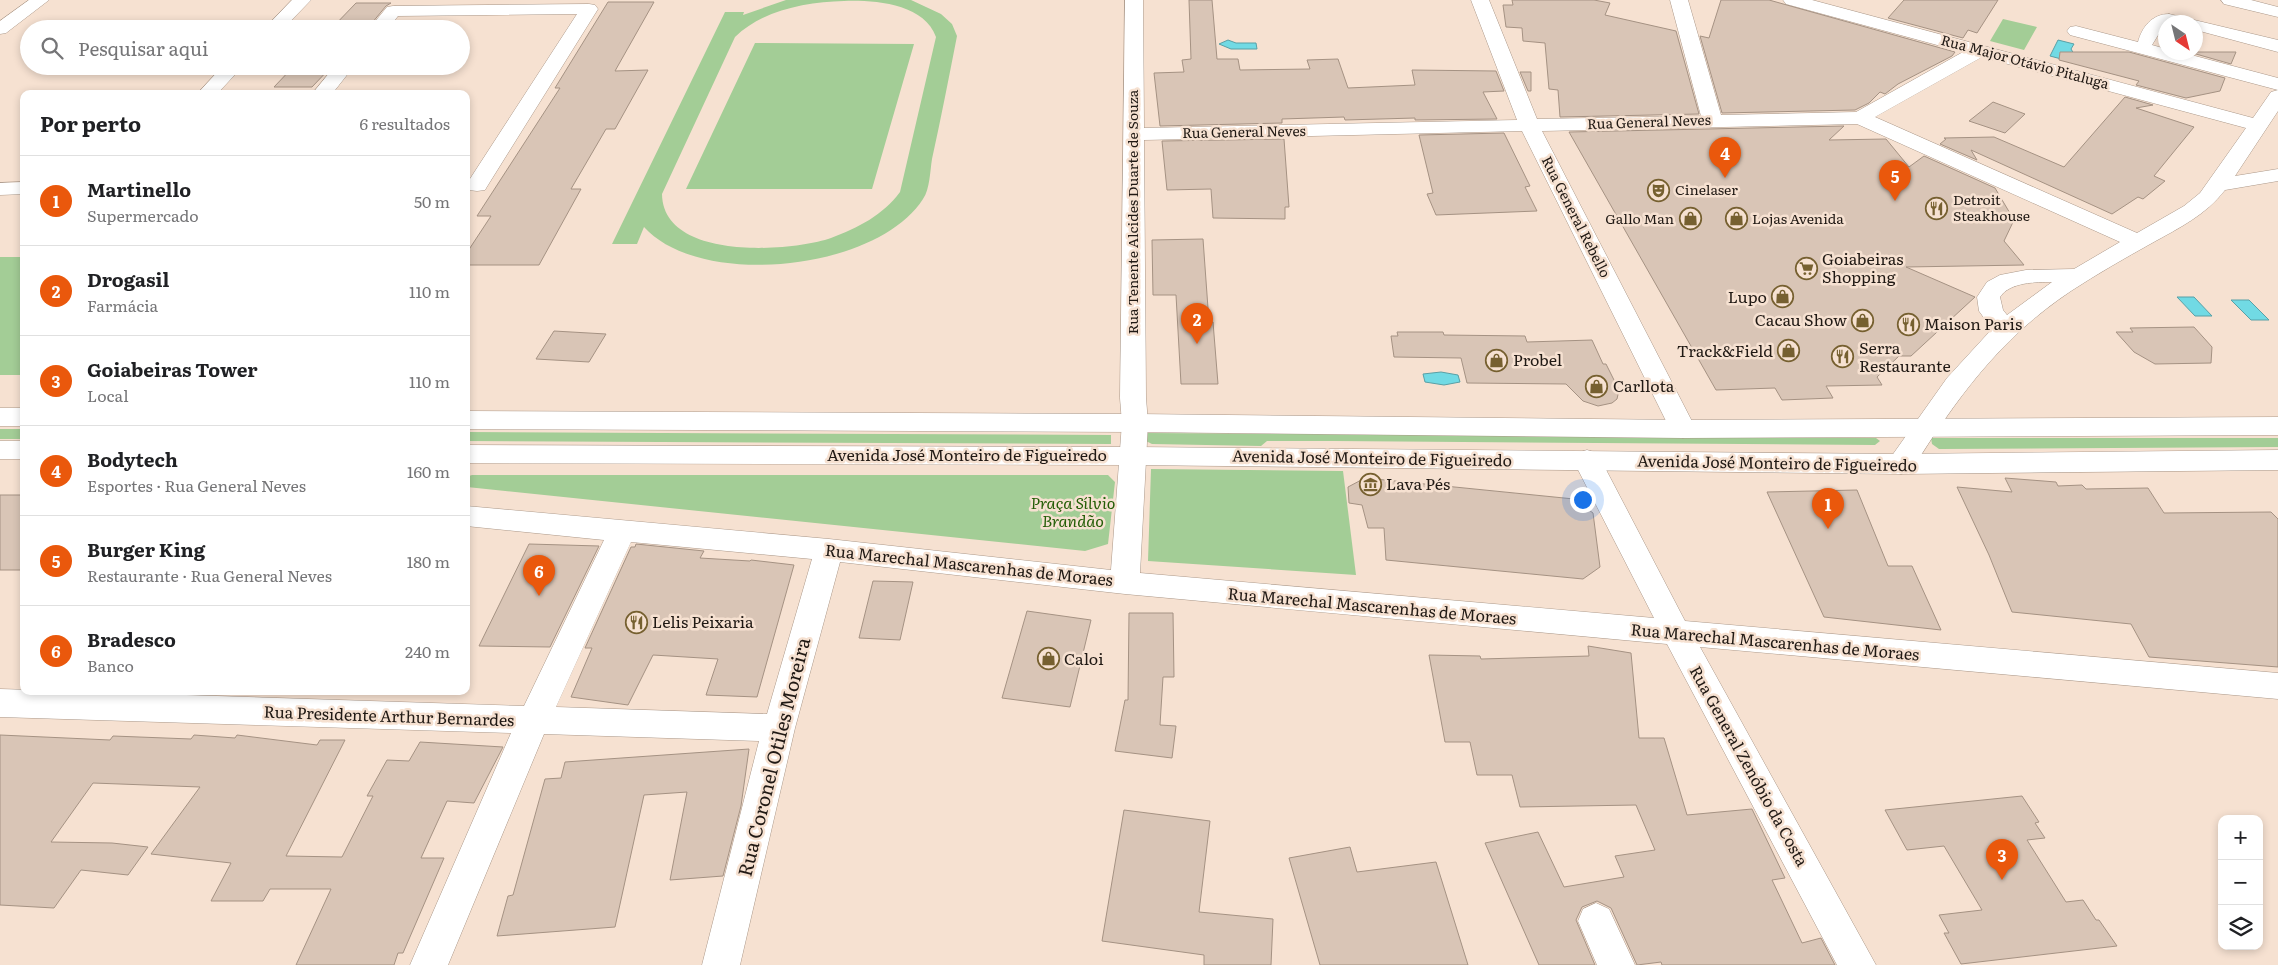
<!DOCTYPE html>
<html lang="pt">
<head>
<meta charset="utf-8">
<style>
	body { margin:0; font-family:Literata,serif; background:#f6f6f6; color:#202124 }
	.controls { position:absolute; right:15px; bottom:15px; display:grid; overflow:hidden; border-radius:10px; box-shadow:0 2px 8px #0003 }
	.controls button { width:45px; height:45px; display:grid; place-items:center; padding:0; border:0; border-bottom:1px solid #e0e0e0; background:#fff; color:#202124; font:25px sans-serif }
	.compass { position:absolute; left:2158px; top:15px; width:45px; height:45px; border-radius:50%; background:#fff; box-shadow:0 2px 8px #0003; rotate:145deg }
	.you { position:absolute; left:1582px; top:499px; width:18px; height:18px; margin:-12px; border:4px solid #fff; border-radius:50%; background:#1a73e8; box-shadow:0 0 0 8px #1a73e833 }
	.badge { display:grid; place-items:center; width:32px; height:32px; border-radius:50%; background:#ea580c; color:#fff; font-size:16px; font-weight:700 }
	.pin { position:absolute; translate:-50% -41px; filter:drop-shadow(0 1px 2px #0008) }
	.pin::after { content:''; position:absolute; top:26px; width:18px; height:15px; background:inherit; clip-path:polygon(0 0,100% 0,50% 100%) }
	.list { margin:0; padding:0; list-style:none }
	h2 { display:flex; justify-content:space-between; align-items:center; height:65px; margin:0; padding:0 20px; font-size:21px }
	h2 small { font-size:16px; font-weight:400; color:#757577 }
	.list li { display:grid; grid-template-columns:32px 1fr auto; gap:15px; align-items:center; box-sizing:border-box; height:90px; padding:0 20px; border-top:1px solid #e0e0e0 }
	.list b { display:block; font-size:19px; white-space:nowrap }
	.list p { margin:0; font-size:16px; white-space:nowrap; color:#757577 }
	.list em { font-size:16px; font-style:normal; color:#757577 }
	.icon { flex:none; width:28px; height:28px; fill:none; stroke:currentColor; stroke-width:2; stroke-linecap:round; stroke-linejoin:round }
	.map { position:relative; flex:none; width:2278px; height:965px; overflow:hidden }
	.search { position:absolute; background:#fff; box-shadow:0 2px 8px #0003; left:20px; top:20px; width:450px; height:55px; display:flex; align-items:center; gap:12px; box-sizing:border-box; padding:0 18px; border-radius:28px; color:#757577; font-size:19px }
	.panel { position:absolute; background:#fff; box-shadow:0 2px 8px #0003; left:20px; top:90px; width:450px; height:605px; border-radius:10px }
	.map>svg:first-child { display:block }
	.green { fill:#a3cd96; fill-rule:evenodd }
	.water { fill:#71dae4; stroke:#59a0a6 }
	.building { fill:#d9c5b6; stroke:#a59283 }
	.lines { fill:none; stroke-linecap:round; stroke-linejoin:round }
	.minor-casing { stroke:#ab9889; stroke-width:1 }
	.major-casing { stroke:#ab9889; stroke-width:1 }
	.minor { fill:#fff; fill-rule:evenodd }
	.major { fill:#fff; fill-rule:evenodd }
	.labels { text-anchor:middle; stroke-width:5; stroke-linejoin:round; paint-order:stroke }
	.far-street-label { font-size:14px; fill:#201914; stroke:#f6e1d1 }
	.far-poi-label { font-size:14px; fill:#201914; stroke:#f6e1d1; text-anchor:start }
	.poi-label { font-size:16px; fill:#201914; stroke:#f6e1d1; text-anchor:start }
	.street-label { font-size:16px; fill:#201914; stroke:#f6e1d1 }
	.park-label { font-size:16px; font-style:italic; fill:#235d06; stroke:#f6e1d1 }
	.near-street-label { font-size:19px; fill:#201914; stroke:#f6e1d1 }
</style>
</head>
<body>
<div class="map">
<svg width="2278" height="965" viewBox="0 0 2278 965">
	<rect width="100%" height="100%" fill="#f6e1d1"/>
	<path class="green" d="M786,0H911L941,14L952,24L957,36C949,77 941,118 932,159C930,171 930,189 923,199C878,270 701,290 644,227L637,244H612L725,12H744L743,15ZM844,1C873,0 924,3 936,37L900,192C883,215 858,228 831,238C790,252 663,261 662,194L735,37C763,10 806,2 844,1Z
		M2003,19L2037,27L2024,50L1990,41Z
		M755,43L914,44L872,189H686Z
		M0,257H24V375H0Z
		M0,429H24V439H0Z
		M466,432L1111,435V444L466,441Z
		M1144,433L1876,438L1880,441L1875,445L1334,441H1267L1261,446L1152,444L1146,441Z
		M1931,438H2278V447L1939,449L1932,444Z
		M1151,469L1343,471L1356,575L1148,561Z
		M472,475H1108L1115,482L1108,544L1085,551L467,487L466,477Z"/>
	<path class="water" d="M1228,40L1236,43H1256L1257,49H1231L1219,44Z
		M2058,40L2074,44L2071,49L2080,64L2050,56Z
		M2177,297H2194L2212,316H2195Z
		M2231,300H2249L2269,320H2251Z
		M1441,372L1458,375L1460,382L1444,385L1425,382L1423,374Z"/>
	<path class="building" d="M1189,0H1212L1217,59H1238L1240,70L1310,69L1307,60L1338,59L1348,88L1415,85L1412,70L1496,71L1504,91L1483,92L1497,119L1415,120V118L1345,120L1344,117L1282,119V123L1160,126L1154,73L1184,72L1182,60L1191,59Z
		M1512,0H1594L1610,3L1605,15L1676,31L1699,114L1560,117L1558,90L1549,89L1545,43L1523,41L1522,28L1506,27L1503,5H1513Z
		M1721,0H1769L1955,52L1952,56L1898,84L1885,94L1880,92L1869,103L1855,110L1722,113L1700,36L1709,38Z
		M1904,0H1998L1977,33L1968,30L1963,38L1888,18Z
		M608,2H654L615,71L648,70L615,129H606L571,189H581L539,265H466V254L491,216H477L560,88H555Z
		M356,3H391L386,6L367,29H331Z
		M2060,52H2129L2225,78L2220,91L2186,98L2136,85L2139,81L2059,60Z
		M2189,52H2236L2231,64Z
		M294,66H332L312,87H274Z
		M1520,72H1531V91H1528Z
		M2125,97L2153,105L2136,108L2194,127L2154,176L2165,181L2143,199L2138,197L2112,214L1971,150L1977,160L1940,144L1946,139L1944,138L1994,137L2064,167Z
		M1993,102L2025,114L2005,133L1969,121Z
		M1844,126L1829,140L1886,139L1909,167L1924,156L1995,188L2014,220L2004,241L2024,265L1906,267L1975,297L1911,356H1899L1877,377L1882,385L1826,386L1833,398L1782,400L1775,388L1716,390L1569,132Z
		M1504,133L1530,186L1525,187L1537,211L1436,215L1427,194L1433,193L1419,135Z
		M1284,139L1289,207H1285V219L1213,218L1211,189L1167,190L1162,141Z
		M1203,239L1209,322H1213L1218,384H1181L1176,295H1153L1152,240Z
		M2194,327L2212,347L2211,363L2155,364L2134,352L2116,332H2133L2130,328Z
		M554,331L606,334L589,362L536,359Z
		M1397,332H1443L1444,335L1525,336L1527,342L1592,340L1603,364H1606L1619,390L1617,399L1612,403L1598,406L1583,401L1566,384L1467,383L1461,358L1394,357L1391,336H1398Z
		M1365,478L1574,499L1593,513L1600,567L1583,579L1386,560L1384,528H1368L1362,505L1349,503L1348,487Z
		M2005,478L2056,482L2058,486L2082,485L2086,489L2148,488L2164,513L2271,512L2278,519V667L2149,657L2131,624L2012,612L1989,555L1957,487L2012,492Z
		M1857,490L1888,566H1912L1941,630L1824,617L1767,492Z
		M0,495H24V570H0Z
		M529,544L599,546L550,647L479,646Z
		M636,544L704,551L700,558L750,561L751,560L794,565L757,697L706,695L718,659L653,655L628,705L571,697L592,648H585L631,547H635Z
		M873,581L913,582L900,640L859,638Z
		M1027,611L1091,620L1070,707L1002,698Z
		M1129,613H1173L1174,677H1163L1160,725L1176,726L1172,758L1115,751L1125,700H1128Z
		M1588,646L1631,653L1639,738H1664L1687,815L1752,809L1785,878L1772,880L1802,943L1821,938L1835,965H1662L1661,962L1637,965L1611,908L1597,901L1582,907L1576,920L1595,965H1539L1485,843L1538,832L1564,887L1624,877L1615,856L1655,850L1636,805L1520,807L1512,775H1477L1470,742H1445L1429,655L1480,656L1481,659L1589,656Z
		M0,735L110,740L113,736L191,739L194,735L235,738L237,735L317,745L320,740H345L286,856L342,857L373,796H367L387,760L409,761L420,742L503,747L474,803L447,801L421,858H444L403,953H398L394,965H296L331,889H270L263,901H211L231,863L151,854L200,787L93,783L51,842L112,843L148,847L128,875L81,870L54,908L0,905Z
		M749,749L741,806L723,876L670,880L687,792L644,795L615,927L497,936L508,896L513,895L545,779L561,778L565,762Z
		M2022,796L2039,822L2035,823L2045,838L2027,840L2066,902L2083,900L2096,920H2099L2117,946L1961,964L1944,933H1949L1939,915L1982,910L1944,846L1907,850L1885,810Z
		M1124,810L1210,821L1199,912L1273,919L1271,965H1204V955L1102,941Z
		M1350,847L1357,872L1436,862L1468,965H1320L1289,858Z"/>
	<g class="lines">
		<defs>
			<path id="minor" d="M29,0H49L6,33L0,34V21Z
				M292,0H311L283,29H264Z
				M1125,0H1143L1144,128L1517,120L1471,0H1489L1537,119L1701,116L1670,0H1688L1721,115L1856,112L1963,52L1786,4L1783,0H1812L2253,118L2271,92L2278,90V111L2235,176L2278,169V181L2225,190C2206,215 2179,228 2152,243C2125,258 2097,274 2071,291C1999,339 1956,399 1911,471L1901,474L1891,471L1887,464L1891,457L1947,378L1992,329L1979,311L1977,297L1987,282L2000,275L2026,270L2074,269L2120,242L1857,124L1542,131L1696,429L1692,435L1683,438L1674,435L1670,429L1522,131L1144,140L1146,398L1148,423L1140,573L1654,618L1573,460L1577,453L1587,450L1597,453L1601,460L1685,621L2278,673V699L1700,647L1876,965H1837L1667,644L1125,594L840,562L795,728L740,965H702L759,741L544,734L448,965H410L511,733L0,717V689L524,706L604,540L466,526V506L829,539L1111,570L1122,423L1120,398ZM1982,57L2246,128L2200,193L2184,206L2137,233L1875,117ZM2052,282L2007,315L2003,310L2000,297C2010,282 2036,282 2052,282ZM631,542L812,559L767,714L556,707Z
				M2221,0H2251L2278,7V17L2224,4Z
				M589,4L595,5L598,9L488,185L485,190L477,191L469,190L466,185L577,14L398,16L388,29H369L387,7L393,6Z
				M2169,14L2278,40V52L2196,30V22H2166L2152,45L2166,49V52H2180L2278,78V90L2070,35L2067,31L2070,27L2076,26L2138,42C2142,27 2152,14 2169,14Z
				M223,66H243L217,94H197Z
				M335,66H354L332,94H312Z
				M24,182V194L0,195V183Z
				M1596,903L1609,909L1635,965H1597L1578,921L1583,909Z"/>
			<path id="major" d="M0,408H24V426H0Z
				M466,411L1135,414L1683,420L2278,417V435L1683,438L1135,432L466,429Z
				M0,441H24V459H0Z
				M466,445L1134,447L1901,454L2278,450V470L1901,474L1134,465L466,463Z"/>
		</defs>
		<use href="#minor" class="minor-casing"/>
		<use href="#major" class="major-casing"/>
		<use href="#minor" class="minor"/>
		<use href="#major" class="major"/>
	</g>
	<defs>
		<symbol id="theatre-ring" viewBox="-11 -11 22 22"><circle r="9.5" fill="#f6e1d1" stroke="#766030" stroke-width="1.5"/><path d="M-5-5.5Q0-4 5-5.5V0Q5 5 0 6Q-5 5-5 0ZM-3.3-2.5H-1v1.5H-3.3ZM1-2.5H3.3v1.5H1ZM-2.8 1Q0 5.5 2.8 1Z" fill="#766030"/></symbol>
		<symbol id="restaurant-ring" viewBox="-11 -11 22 22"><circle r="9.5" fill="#f6e1d1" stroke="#766030" stroke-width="1.5"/><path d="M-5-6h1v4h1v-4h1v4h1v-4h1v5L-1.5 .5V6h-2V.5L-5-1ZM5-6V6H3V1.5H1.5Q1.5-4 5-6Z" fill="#766030"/></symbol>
		<symbol id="shop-ring" viewBox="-11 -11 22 22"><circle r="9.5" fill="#f6e1d1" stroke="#766030" stroke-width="1.5"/><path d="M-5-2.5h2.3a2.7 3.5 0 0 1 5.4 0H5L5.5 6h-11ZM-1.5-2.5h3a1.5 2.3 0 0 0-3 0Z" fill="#766030"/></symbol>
		<symbol id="supermarket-ring" viewBox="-11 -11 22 22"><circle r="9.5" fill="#f6e1d1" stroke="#766030" stroke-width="1.5"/><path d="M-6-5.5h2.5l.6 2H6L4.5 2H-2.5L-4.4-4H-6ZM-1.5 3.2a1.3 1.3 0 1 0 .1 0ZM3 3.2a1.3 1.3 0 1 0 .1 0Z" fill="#766030"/></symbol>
		<symbol id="museum-ring" viewBox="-11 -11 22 22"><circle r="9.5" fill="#f6e1d1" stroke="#766030" stroke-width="1.5"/><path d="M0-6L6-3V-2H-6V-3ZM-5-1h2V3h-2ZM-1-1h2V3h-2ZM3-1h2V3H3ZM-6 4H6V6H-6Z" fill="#766030"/></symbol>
	</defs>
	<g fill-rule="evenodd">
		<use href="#theatre-ring" x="1646" y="178" width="25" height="25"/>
		<use href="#restaurant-ring" x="1924" y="196" width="25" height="25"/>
		<use href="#shop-ring" x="1678" y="206" width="25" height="25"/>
		<use href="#shop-ring" x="1724" y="206" width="25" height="25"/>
		<use href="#supermarket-ring" x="1794" y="256" width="25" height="25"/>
		<use href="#shop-ring" x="1770" y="284" width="25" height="25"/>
		<use href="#shop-ring" x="1850" y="308" width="25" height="25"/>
		<use href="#restaurant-ring" x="1896" y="312" width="25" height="25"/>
		<use href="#shop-ring" x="1776" y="338" width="25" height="25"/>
		<use href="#restaurant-ring" x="1830" y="344" width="25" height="25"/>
		<use href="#shop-ring" x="1484" y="348" width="25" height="25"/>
		<use href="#shop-ring" x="1584" y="374" width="25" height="25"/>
		<use href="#museum-ring" x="1358" y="472" width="25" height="25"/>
		<use href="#restaurant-ring" x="624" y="610" width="25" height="25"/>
		<use href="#shop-ring" x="1036" y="646" width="25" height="25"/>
	</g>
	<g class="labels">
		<g class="far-street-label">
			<text transform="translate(2025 62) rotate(15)" y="5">Rua Major Otávio Pitaluga</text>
			<text transform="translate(1649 122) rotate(-2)" y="5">Rua General Neves</text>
			<text transform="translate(1244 132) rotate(-1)" y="5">Rua General Neves</text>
			<text transform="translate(1133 212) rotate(-90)" y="5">Rua Tenente Alcides Duarte de Souza</text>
			<text transform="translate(1576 217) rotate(63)" y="5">Rua General Rebello</text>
		</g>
		<g class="far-poi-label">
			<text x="1675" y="195">Cinelaser</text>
			<text x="1953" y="205">Detroit<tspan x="1953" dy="16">Steakhouse</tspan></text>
			<text x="1674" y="224" text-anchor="end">Gallo Man</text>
			<text x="1752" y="224">Lojas Avenida</text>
		</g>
		<g class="poi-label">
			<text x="1822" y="265">Goiabeiras<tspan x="1822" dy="18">Shopping</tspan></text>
			<text x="1767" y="303" text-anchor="end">Lupo</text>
			<text x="1847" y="326" text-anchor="end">Cacau Show</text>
			<text x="1924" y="330">Maison Paris</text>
			<text x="1859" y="354">Serra<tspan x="1859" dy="18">Restaurante</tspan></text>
			<text x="1773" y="357" text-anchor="end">Track&amp;Field</text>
			<text x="1513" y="366">Probel</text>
			<text x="1613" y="392">Carllota</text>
			<text x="1386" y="490">Lava Pés</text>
			<text x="652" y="628">Lelis Peixaria</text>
			<text x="1064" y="665">Caloi</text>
		</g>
		<g class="street-label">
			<text x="967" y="461">Avenida José Monteiro de Figueiredo</text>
			<text transform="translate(1372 458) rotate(1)" y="6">Avenida José Monteiro de Figueiredo</text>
			<text transform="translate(1777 463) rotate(1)" y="6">Avenida José Monteiro de Figueiredo</text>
			<text transform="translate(969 565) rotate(6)" y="6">Rua Marechal Mascarenhas de Moraes</text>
			<text transform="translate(1372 606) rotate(5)" y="6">Rua Marechal Mascarenhas de Moraes</text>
			<text transform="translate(1775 642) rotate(5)" y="6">Rua Marechal Mascarenhas de Moraes</text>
			<text transform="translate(389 716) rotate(2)" y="6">Rua Presidente Arthur Bernardes</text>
			<text transform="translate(1749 766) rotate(61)" y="6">Rua General Zenóbio da Costa</text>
		</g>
		<g class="park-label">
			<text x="1073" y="509">Praça Sílvio<tspan x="1073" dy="18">Brandão</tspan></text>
		</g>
		<g class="near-street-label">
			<text transform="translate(774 757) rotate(-76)" y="7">Rua Coronel Otiles Moreira</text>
		</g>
	</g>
</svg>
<div class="controls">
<button>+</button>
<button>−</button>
<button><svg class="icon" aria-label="layers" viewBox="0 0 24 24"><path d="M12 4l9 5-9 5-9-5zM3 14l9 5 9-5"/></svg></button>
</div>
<svg class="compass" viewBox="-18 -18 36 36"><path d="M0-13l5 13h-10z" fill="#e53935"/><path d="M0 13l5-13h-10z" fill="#757577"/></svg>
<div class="you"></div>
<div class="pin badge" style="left:1828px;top:529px">1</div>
<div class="pin badge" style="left:1197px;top:344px">2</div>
<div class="pin badge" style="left:2002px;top:880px">3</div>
<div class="pin badge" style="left:1725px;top:178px">4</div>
<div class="pin badge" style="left:1895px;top:201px">5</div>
<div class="pin badge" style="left:539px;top:596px">6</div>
<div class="search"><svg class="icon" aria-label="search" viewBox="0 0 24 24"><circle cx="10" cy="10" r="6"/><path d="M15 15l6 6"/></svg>Pesquisar aqui</div>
<section class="panel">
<h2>Por perto<small>6 resultados</small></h2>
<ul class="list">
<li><span class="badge">1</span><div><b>Martinello</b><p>Supermercado</p></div><em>50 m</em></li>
<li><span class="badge">2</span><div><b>Drogasil</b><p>Farmácia</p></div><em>110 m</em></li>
<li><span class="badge">3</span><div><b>Goiabeiras Tower</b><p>Local</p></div><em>110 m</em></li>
<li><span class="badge">4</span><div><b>Bodytech</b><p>Esportes · Rua General Neves</p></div><em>160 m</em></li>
<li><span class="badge">5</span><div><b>Burger King</b><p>Restaurante · Rua General Neves</p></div><em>180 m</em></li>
<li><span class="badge">6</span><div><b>Bradesco</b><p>Banco</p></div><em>240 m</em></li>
</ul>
</section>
</div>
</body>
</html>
